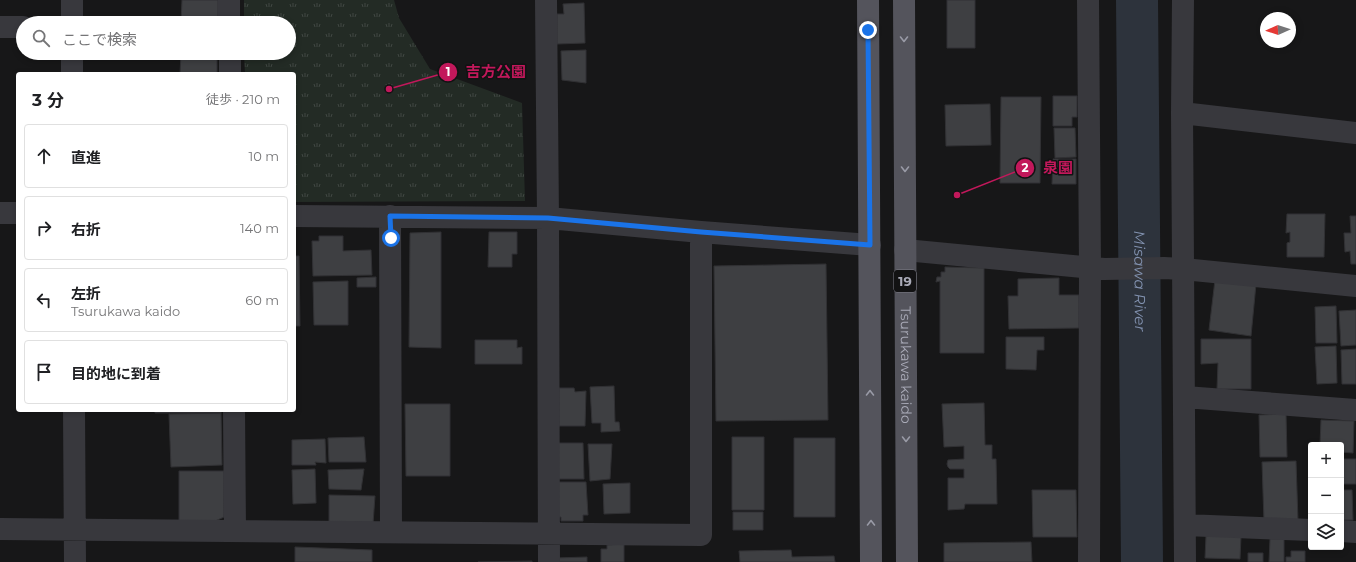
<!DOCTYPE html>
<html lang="ja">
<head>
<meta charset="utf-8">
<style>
	body { margin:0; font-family:Montserrat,"Noto Sans JP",sans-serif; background:#f2f2f2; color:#202124 }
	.controls { position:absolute; right:12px; bottom:12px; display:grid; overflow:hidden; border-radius:4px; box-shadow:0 2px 6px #0003 }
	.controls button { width:36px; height:36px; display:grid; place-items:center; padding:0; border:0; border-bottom:1px solid #e0e0e0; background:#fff; color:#202124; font:20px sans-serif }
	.compass { position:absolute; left:1260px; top:12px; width:36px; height:36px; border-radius:50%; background:#fff; box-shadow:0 2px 6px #0003; rotate:267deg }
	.stop { position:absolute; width:12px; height:12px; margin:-9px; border:3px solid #1a73e8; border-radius:50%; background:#fff }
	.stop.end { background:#1a73e8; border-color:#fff; box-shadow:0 1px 4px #0008 }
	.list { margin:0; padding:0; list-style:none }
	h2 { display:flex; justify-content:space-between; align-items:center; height:52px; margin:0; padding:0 16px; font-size:17px }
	h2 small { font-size:13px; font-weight:400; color:#757577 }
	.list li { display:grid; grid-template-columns:26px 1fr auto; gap:12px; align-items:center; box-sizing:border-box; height:64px; margin:0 8px 8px; padding:0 8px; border:1px solid #e0e0e0; border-radius:4px }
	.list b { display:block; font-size:15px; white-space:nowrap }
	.list p { margin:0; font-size:13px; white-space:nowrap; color:#757577 }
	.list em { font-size:13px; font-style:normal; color:#757577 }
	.icon { flex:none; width:22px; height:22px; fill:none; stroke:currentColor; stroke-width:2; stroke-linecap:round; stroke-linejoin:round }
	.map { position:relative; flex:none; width:1356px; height:562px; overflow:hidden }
	.search { position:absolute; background:#fff; box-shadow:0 2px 6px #0003; left:16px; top:16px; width:280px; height:44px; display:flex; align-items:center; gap:10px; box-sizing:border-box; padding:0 14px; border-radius:22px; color:#757577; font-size:15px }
	.panel { position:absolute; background:#fff; box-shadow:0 2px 6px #0003; left:16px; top:72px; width:280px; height:340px; border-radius:4px }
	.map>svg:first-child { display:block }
	.park { fill:url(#park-tufts) }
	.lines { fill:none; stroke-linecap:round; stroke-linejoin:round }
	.river { stroke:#2d333c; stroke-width:42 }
	.building { fill:#3e3f42; stroke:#313134 }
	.minor { stroke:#38383d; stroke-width:22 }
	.primary { stroke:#54545c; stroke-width:22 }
	.oneway { stroke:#999aa6 }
	.route { stroke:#1a73e8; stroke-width:5 }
	.labels { text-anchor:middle; stroke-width:3; stroke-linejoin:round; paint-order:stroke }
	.shield { fill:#121213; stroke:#7c7d86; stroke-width:1 }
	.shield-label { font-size:13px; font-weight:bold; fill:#aaabb8 }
	.street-label { font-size:14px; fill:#aaabb8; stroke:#121213 }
	.water-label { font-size:15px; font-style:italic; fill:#8393b1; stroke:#121213 }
	.leader { fill:none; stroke:#c2185b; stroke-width:1.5 }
	.callout-dot { fill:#c2185b; stroke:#121213; stroke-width:1.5 }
	.mark-label { font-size:12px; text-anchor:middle; font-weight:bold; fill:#fff }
	.callout-label { font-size:15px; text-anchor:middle; font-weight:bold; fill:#c2185b; stroke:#121213; stroke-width:3; stroke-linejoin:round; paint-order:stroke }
</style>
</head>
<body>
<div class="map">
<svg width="1356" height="562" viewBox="0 0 1356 562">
	<defs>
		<pattern id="park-tufts" width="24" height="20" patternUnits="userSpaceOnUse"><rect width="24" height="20" fill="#232b25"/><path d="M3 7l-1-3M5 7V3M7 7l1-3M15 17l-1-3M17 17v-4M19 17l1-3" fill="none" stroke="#404743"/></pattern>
	</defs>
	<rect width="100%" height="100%" fill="#171718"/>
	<path class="park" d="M244,0H394L399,18L430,69L522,103L525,201L294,202V74H245L244,53H289V23H244Z"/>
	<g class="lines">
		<path class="river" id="s1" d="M1137,0L1142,562"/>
	</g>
	<path class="building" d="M182,0H218V23H181Z
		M947,0H975V48H947Z
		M584,3L585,43L557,44V14H564L563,4Z
		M586,50V83L562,80L561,51Z
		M181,53H217V74H180Z
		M1053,96H1077V117H1072V126H1053Z
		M1001,97H1041L1040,183H1000Z
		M990,104L991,145L946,146L945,105Z
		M1054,128H1075L1076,157L1055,158Z
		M1053,159H1076V184H1052Z
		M1287,214H1325L1324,257H1287V243L1290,242V232L1286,233Z
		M1350,216H1356V264H1351L1350,251L1345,252L1344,233H1351Z
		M441,232V348L409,347L410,233Z
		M489,232H517V254H512V267H488Z
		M319,236H343V251L371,250L372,275L313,276L312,241H319Z
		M294,256H299L300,326H294Z
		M826,264L828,420L716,421L714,266Z
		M945,267L984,268V353H940V281L936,282L937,277H941V272H945Z
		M376,277V287H357V278Z
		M1059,278V295H1079V328L1009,329L1008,296H1018V279Z
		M1215,280L1256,284L1251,336L1209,330Z
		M348,281V325H314L313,282Z
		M1336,306L1337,343H1316L1315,307Z
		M1356,310V345L1341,346L1339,311Z
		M1006,337H1044V350H1037L1036,370L1006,369Z
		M1201,339H1251V389H1217L1218,363L1201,364Z
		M475,340H517V348L522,347V364H475Z
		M1336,346L1337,383L1317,384L1315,347Z
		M1356,349V384H1342L1341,350Z
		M614,386L615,422H619L620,431L601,432V423H592L590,387Z
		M559,388H574L575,392L586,391L585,426H559Z
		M984,403L985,445H992V459H996L997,504H965L964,509L948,510V478H964V469H950L948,467L947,464L948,460L964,459V446L944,447L942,404Z
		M405,404H450V476H406Z
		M155,410H221V413H155Z
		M221,413L222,465L171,467L169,414Z
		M1286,414L1287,457H1260L1259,415Z
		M1321,420L1354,421L1353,453L1341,452V445H1320Z
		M364,437L366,462H329L328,438Z
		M732,437H764V510H732Z
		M794,438H835V517H794Z
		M325,439L326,463L315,462L316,465H292V440Z
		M556,443H583L584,479H556Z
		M588,444H612L610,479L590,481Z
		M1341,459H1356V484H1341Z
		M1296,461L1298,521L1264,522L1262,462Z
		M315,469L316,503L293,504L292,470Z
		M364,469L361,490L329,489L328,470Z
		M179,471H224V517L213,522H179Z
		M558,482H586L588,515H583V521H561V517H558Z
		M630,483V513L604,514L603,484Z
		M1032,490H1076L1077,537H1033Z
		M1341,490H1352L1353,520H1341Z
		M329,495L375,496L373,524H329Z
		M733,512H763V530H733Z
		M1206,536H1241L1240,559L1205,558Z
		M1270,539H1284V562H1269Z
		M1031,542L1032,562H944V543Z
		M624,544V562H601V549H607V545Z
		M295,547L372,550V562H295Z
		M791,550L792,557L834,556L835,562H740L739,551Z
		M1291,551H1305V562H1286V557H1291Z
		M1248,553H1263V562H1248Z
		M587,557V562H555V558Z
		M532,561V562H478Z"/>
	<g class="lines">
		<path class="minor" d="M72,0V23
			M229,0V23
			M546,0L548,218L549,562
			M1088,0L1090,268L1089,562
			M1183,0L1182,113L1185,562
			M0,27H23
			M72,53V74
			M230,53V74
			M1182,113L1356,133
			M0,213H18
			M294,216L548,218L701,232L870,245
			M390,216L391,532
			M905,250L1104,269L1164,268L1183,269L1356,286
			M1185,397L1356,410
			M74,410L75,562
			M234,410L235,531
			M1185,525L1311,530
			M0,529L701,535V232
			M1341,531L1356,532"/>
		<g class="primary">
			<path d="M868,0L871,562"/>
			<path id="s2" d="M904,0L907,562"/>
		</g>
	</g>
	<defs><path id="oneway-chevron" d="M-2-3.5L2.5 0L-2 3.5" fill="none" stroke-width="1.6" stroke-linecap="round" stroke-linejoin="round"/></defs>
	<g class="oneway">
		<use href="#oneway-chevron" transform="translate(904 39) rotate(90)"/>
		<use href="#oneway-chevron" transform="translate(905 169) rotate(90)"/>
		<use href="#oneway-chevron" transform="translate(870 393) rotate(-90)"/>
		<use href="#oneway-chevron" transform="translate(906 439) rotate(90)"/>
		<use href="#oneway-chevron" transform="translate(871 523) rotate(-90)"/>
	</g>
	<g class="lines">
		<path class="route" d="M391,238L390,216L548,218L701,232L870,245L868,30"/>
	</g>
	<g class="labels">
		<rect class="shield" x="894" y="270" width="22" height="22" rx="3"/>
		<g class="shield-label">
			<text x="905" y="286">19</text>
		</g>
		<g class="street-label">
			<text dy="5" stroke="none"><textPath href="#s2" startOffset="365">Tsurukawa kaido</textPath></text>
		</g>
		<g class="water-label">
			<text dy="5" stroke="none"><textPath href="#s1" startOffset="281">Misawa River</textPath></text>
		</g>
	</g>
	<path class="leader" d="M389 89L448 72M957 195L1025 168"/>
	<g class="callout-dot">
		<circle cx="389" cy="89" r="4"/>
		<circle cx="957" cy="195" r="4"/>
		<circle cx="448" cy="72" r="10"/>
		<circle cx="1025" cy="168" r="10"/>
	</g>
	<g class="mark-label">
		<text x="448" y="76">1</text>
		<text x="1025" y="172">2</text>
	</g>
	<g class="callout-label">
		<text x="496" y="77">吉方公園</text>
		<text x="1058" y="173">泉園</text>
	</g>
</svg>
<div class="controls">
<button>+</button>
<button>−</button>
<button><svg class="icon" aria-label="layers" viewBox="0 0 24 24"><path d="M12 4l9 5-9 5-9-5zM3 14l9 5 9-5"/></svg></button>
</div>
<svg class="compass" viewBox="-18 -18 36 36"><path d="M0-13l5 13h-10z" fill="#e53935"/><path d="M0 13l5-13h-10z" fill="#757577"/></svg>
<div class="stop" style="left:391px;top:238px"></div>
<div class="stop end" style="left:868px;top:30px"></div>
<div class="search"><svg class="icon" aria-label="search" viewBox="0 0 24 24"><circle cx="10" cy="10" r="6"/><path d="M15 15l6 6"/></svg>ここで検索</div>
<section class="panel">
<h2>3 分<small>徒歩 · 210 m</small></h2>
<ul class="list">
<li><svg class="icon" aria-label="ahead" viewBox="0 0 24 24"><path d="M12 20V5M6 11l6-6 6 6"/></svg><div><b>直進</b></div><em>10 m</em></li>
<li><svg class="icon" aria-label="right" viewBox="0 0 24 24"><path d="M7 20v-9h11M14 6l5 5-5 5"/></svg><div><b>右折</b></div><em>140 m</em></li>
<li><svg class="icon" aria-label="left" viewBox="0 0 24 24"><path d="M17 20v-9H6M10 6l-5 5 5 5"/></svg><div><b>左折</b><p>Tsurukawa kaido</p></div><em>60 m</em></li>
<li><svg class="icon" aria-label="arrive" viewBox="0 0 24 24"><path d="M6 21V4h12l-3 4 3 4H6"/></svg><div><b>目的地に到着</b></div></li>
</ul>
</section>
</div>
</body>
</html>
